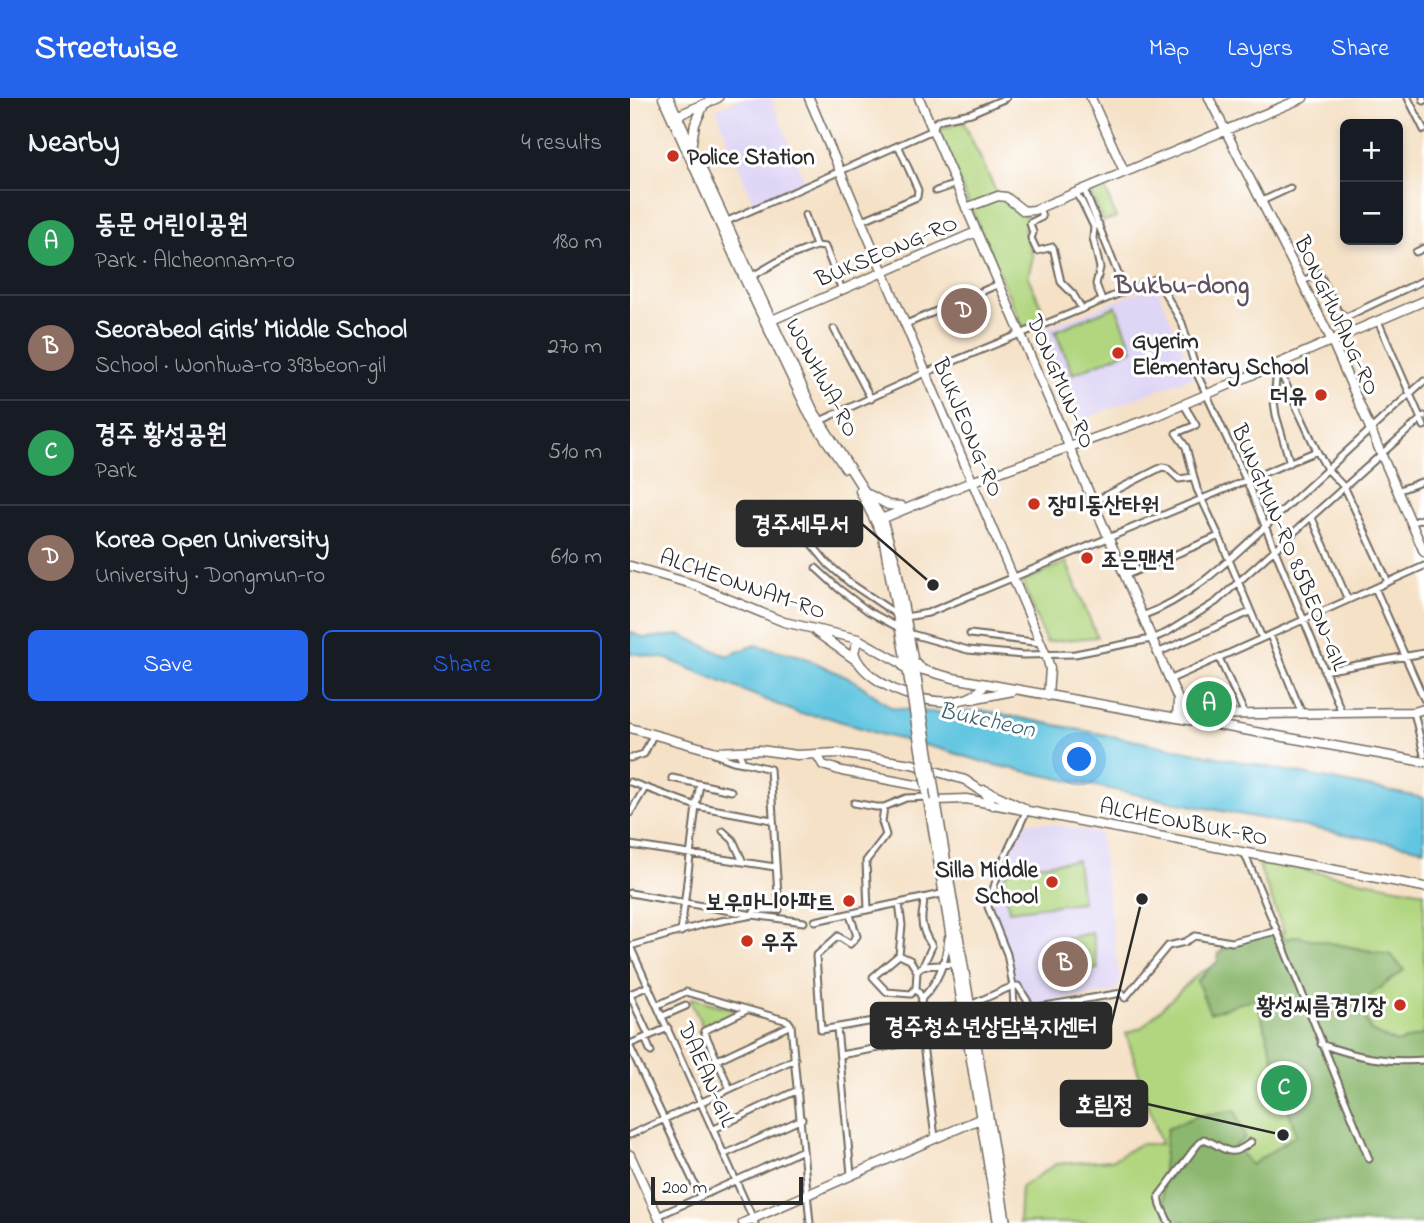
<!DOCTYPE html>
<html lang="en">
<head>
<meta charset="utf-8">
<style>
	body { margin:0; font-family:"Indie Flower","Poor Story",sans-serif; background:#20242c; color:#f1f3f6 }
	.controls { position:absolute; right:21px; top:21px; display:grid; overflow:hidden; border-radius:10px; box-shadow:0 4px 10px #0003 }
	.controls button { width:63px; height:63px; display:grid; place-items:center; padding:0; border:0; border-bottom:2px solid #363941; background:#171b24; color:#f1f3f6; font:35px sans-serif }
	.scale { position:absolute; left:21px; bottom:18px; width:152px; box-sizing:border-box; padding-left:7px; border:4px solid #2b2b2b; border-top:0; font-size:19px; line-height:24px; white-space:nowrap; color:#2b2b2b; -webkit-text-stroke:5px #fff; paint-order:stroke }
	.you { position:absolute; left:450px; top:662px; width:24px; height:24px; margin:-18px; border:5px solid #fff; border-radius:50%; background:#1a73e8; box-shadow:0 0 0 10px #1a73e833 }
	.badge { display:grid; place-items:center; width:46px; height:46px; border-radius:50%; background:#2563eb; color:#fff; font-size:23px; font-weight:700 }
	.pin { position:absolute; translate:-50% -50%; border:4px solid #fff; box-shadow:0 2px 7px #0006 }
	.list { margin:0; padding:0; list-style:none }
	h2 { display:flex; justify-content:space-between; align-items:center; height:91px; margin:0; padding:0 28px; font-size:30px }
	h2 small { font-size:23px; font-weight:400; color:#9ea1a6 }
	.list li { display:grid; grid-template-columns:46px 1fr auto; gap:21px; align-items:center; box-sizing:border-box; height:105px; padding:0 28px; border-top:2px solid #363941 }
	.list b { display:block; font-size:26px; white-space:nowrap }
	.list p { margin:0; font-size:23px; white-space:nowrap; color:#9ea1a6 }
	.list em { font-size:23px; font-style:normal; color:#9ea1a6 }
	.actions { display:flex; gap:14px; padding:21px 28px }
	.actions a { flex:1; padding:16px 0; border:2px solid #2563eb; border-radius:10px; text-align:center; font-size:24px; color:#2563eb }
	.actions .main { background:#2563eb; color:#fff }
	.map { position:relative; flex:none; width:794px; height:1125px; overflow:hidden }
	header { display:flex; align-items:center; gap:42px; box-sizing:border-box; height:98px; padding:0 35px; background:#2563eb; color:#fff }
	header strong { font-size:33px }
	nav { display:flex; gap:38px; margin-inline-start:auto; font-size:24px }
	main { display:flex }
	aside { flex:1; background:#171b24 }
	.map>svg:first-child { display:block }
	.built { fill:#dfd5f5 }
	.green { fill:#b1d67f; stroke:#6e8055; stroke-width:2 }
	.forest { fill:#8cb76e; stroke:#5c714c; stroke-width:2 }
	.water { fill:#63c6e1; stroke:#477886; stroke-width:2 }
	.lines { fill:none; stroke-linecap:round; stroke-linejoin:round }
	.street-casing { stroke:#726b61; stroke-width:9 }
	.secondary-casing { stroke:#726b61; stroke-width:11 }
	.street { stroke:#fff; stroke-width:5 }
	.secondary { stroke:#fff; stroke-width:8 }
	.secondary-bridge-casing { stroke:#726b61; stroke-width:11; stroke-linecap:butt }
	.secondary-bridge { stroke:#fff; stroke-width:8 }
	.poi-dot { fill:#c8321e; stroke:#fff; stroke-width:2.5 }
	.labels { text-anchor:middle; stroke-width:6; stroke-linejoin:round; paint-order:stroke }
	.poi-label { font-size:23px; font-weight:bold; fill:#2b2b2b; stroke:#fff; text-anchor:start }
	.street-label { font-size:23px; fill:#2b2b2b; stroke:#fff }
	.water-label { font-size:24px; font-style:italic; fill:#3f616b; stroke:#fff }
	.quarter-label { font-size:26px; font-weight:bold; fill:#625360; stroke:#fff }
	.leader { fill:none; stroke:#2b2b2b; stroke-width:2.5 }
	.callout-dot { fill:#2b2b2b; stroke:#fff; stroke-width:2.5 }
	.callout { fill:#2b2b2b; stroke:#2b2b2b; stroke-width:2.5 }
	.callout-label { font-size:24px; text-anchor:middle; font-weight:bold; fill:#fff }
</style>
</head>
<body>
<header>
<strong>Streetwise</strong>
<nav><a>Map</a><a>Layers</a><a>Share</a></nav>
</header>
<main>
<aside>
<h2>Nearby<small>4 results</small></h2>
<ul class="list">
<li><span class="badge" style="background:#2e9e5b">A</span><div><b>동문 어린이공원</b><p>Park · Alcheonnam-ro</p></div><em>180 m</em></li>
<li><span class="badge" style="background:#8d6e63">B</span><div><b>Seorabeol Girls’ Middle School</b><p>School · Wonhwa-ro 393beon-gil</p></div><em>270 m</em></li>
<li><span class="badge" style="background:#2e9e5b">C</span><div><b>경주 황성공원</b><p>Park</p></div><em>510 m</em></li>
<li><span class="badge" style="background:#8d6e63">D</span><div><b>Korea Open University</b><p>University · Dongmun-ro</p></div><em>610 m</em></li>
</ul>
<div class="actions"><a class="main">Save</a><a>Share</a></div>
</aside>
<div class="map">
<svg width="794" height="1125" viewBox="0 0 794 1125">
	<rect width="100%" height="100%" fill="#fff"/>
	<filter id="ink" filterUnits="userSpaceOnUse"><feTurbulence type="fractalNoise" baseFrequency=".0143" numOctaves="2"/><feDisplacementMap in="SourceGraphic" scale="14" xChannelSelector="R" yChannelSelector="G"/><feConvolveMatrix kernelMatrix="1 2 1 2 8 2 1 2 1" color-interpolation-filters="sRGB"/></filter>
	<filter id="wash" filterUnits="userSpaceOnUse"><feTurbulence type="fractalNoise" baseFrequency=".00686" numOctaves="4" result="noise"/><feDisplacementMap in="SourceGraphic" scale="28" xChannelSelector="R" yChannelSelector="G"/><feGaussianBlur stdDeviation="1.57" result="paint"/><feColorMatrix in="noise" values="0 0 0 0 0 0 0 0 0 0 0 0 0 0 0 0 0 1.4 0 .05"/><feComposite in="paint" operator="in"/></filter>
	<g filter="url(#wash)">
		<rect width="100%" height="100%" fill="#f5e1c6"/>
		<path class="built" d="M111,0H141L175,84L124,107L86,11Z
			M526,187L564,278L451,322L412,232Z
			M395,724L415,725L470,736L490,887L485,893L401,906L385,881L379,852L360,811L373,766Z"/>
		<path class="green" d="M333,23L368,98L379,108L399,120L394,132L403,159L398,179L416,219L393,230L307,33Z
			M474,87L486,120L473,123L460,95Z
			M486,208L503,251L443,276L425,233Z
			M436,464L467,539L416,544L392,484Z
			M598,597L604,613L560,615L553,599Z
			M447,762L452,804L379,813L374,778L381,770Z
			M627,763L794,794V1125H389L391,1089L426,1066L482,1062L510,1046H531L496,935L511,930L569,875L654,834Z
			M462,835L468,871L420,879L414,844Z
			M62,900L113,914L73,929L60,902Z"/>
		<path class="forest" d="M645,835L657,841L666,838L761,857L774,872L729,906L741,933L767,945L794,936V1125H556L555,1123L541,1125C526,1106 535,1054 537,1031L567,1018L605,1012L615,1040L605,1048L621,1067L666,1037L626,900L580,915L567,883L588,863L589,855L600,846Z"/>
		<path class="water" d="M0,534L14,540L51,537L97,558L125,547L171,558L225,583L262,610L308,615L355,613L794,700V751L533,702L360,666L311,651L249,636L197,619L170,616L37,561L0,555Z"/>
	</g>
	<g filter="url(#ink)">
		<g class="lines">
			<defs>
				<path id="street" d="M778,0L794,32
					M793,0L794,3
					M454,91L495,193
					M306,93L326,86
					M445,95L452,104L464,129
					M632,103L660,90
					M412,110L410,112L412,119L400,125L403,135L401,140L407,153L423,149L431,184L443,196L452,211
					M231,123L287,99L288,92L269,49
					M95,124L303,32L306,24L312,21L341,15L376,0
					M469,126L464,129L463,140L470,170L466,186L472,202
					M186,148L195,149L212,192
					M786,154L794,150
					M121,179L152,161L186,148L175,117
					M673,183L689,175L708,213L716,219L794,182
					M748,223L794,328
					M274,227L369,186
					M204,231L241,301
					M647,267L687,353L697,371L715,390L758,484
					M647,270L644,304L646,317L660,365
					M554,307L566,327L546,335L556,349L567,391L589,438L632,540
					M190,323L295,275L525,181L529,185L552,225L568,278L617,384L712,615
					M767,393L791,384
					M463,404L532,369L537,370L549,381L563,379
					M682,420L718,502
					M781,425L794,420
					M169,431L198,466L220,485L266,516
					M186,470L209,491L238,513L271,531
					M494,478L589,438
					M745,490L794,601
					M512,518C567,498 609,452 652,413C699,370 746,326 794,283
					M276,519L298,515L687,353
					M278,535L338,552L393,557L445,556L521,541L536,535L586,504L794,318
					M340,536L411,545
					M640,537L672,616
					M527,555L620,514
					M589,560L614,614
					M694,573L794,555
					M539,582L794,468
					M784,614L794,657
					M84,656L103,663L114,665
					M0,660L14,656L23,637
					M42,680L101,693
					M0,684L66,708L142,722
					M224,705L246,709H254L276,700L298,699
					M0,715L15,690
					M93,733L103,742L113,764
					M0,747L145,769
					M0,795L123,817L174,824
					M269,805L272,827L269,857L280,862L287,873
					M238,812L236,763L256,737L252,724L254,709
					M220,817L227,838L220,846L208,838L186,858L191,932L332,908
					M185,823L316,795
					M647,833L739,1061
					M51,834L66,708L70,686
					M0,848L75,826L123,817L125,812H149L140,671L113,664L108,653
					M0,848L125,1125
					M269,857L243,879L257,894L281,896L286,890
					M293,868L302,848C296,839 291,830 292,819C292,811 295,808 293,800
					M0,896L19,888
					M0,897L19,938
					M292,900L289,916L305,1039
					M292,900C309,884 316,862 318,840
					M292,900L286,890L287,873L293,868L325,866
					M28,907L56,894L158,923L161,927L180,1125
					M340,907L383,888H388L402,910
					M384,914L383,888L377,856L358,809L370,769L396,714
					M33,918L56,908
					M342,920L492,895L495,900L538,848L555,844L565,838L602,844L647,833L614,754
					M207,930L221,1076
					M15,940L21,954
					M0,946L38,930
					M691,946C726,959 757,965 794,962
					M0,949L70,1098
					M210,957L293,942
					M87,962L161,927
					M100,991L74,933L117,912
					M84,1031L168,992
					M0,1037L165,961
					M95,1056L172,1021
					M28,1118L173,1052
					M539,1125L531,1108L529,1098L568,1046L574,1041C597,1050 598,1062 621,1044"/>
				<path id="secondary" d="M33,0L114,180L180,318L215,370
					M39,0L183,312L252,421L266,466L287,582
					M179,0L416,557L420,570L418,598
					M289,0L548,601L547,620
					M461,0L494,73
					M579,0L702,243L794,454
					M44,19L88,0
					M61,50L65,26L74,7
					M336,110L368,98L376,99L394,113L404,112L673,0
					M142,222L346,134
					M230,393L253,439L279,582
					M240,397L258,407L271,408
					M249,422L341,384L524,319L794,203
					M0,468L62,486L154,524L228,541L269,564L278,573
					M186,534L227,563
					M228,541L224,554C233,592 333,625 355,586
					M285,564L293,572L323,580L794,664
					M341,601L383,593
					M550,607L555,615L566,617L784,614L794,611
					M0,630L87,654L130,652L167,657L208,655L282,666L335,682L356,696L363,707
					M187,657L193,667L212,673L296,689L368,1125
					M355,692L394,710
					M0,1057L31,1125
					M113,1125L354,1019
					M376,1125L306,702L336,701L794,789"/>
			</defs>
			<use href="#street" class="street-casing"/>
			<use href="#secondary" class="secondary-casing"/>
			<use href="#street" class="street"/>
			<use href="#secondary" class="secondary"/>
			<defs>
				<path id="secondary-bridge" d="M279,582L296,689
					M287,582L306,702"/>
			</defs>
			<use href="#secondary-bridge" class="secondary-bridge-casing"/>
			<use href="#secondary-bridge" class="secondary-bridge"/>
		</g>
	</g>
	<g class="poi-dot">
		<circle cx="43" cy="58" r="7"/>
		<circle cx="488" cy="255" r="7"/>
		<circle cx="691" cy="297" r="7"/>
		<circle cx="404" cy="406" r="7"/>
		<circle cx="457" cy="460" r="7"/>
		<circle cx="422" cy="784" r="7"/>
		<circle cx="219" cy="803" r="7"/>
		<circle cx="117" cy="843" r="7"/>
		<circle cx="770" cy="907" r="7"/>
	</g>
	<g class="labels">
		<g class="poi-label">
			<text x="57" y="66">Police Station</text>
			<text x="502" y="250">Gyerim<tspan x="502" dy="26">Elementary School</tspan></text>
			<text x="677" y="305" text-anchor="end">더유</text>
			<text x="418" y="414">장미동산타워</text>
			<text x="471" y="468">조은맨션</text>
			<text x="408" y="779" text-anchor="end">Silla Middle<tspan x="408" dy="26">School</tspan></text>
			<text x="205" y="811" text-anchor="end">보우마니아파트</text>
			<text x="131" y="851">우주</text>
			<text x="756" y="915" text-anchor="end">황성씨름경기장</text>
		</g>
		<g class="street-label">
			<text transform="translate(256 152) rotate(-23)" y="8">BUKSEONG-RO</text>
			<text transform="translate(708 217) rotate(65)" y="8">BONGHWANG-RO</text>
			<text transform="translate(193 279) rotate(62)" y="8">WONHWA-RO</text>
			<text transform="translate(432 283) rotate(67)" y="8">DONGMUN-RO</text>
			<text transform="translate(339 329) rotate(67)" y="8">BUKJEONG-RO</text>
			<text transform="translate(661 449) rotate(67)" y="8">BUNGMUN-RO 85BEON-GIL</text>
			<text transform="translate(113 485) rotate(19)" y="8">ALCHEONNAM-RO</text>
			<text transform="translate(554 723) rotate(11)" y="8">ALCHEONBUK-RO</text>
			<text transform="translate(78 976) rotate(66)" y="8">DAEAN-GIL</text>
		</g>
		<g class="water-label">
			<text transform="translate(357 621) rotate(12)" y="8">Bukcheon</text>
		</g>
		<g class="quarter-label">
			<text x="552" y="195">Bukbu-dong</text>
		</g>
	</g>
	<path class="leader" d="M303 487L232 426M512 801L481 927M653 1037L517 1006"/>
	<g class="callout-dot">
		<circle cx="303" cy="487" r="7"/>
		<circle cx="512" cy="801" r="7"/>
		<circle cx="653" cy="1037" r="7"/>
	</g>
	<g class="callout">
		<rect x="107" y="403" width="125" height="45" rx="7"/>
		<rect x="241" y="905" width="240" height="45" rx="7"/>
		<rect x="431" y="983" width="86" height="45" rx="7"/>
	</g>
	<g class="callout-label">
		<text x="170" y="434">경주세무서</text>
		<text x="361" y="936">경주청소년상담복지센터</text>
		<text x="474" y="1014">호림정</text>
	</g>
</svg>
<div class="controls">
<button>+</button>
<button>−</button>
</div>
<div class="scale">200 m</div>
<div class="you"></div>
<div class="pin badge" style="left:579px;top:606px;background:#2e9e5b">A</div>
<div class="pin badge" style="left:435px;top:866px;background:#8d6e63">B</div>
<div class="pin badge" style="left:654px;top:990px;background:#2e9e5b">C</div>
<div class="pin badge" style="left:334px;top:213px;background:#8d6e63">D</div>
</div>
</main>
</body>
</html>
